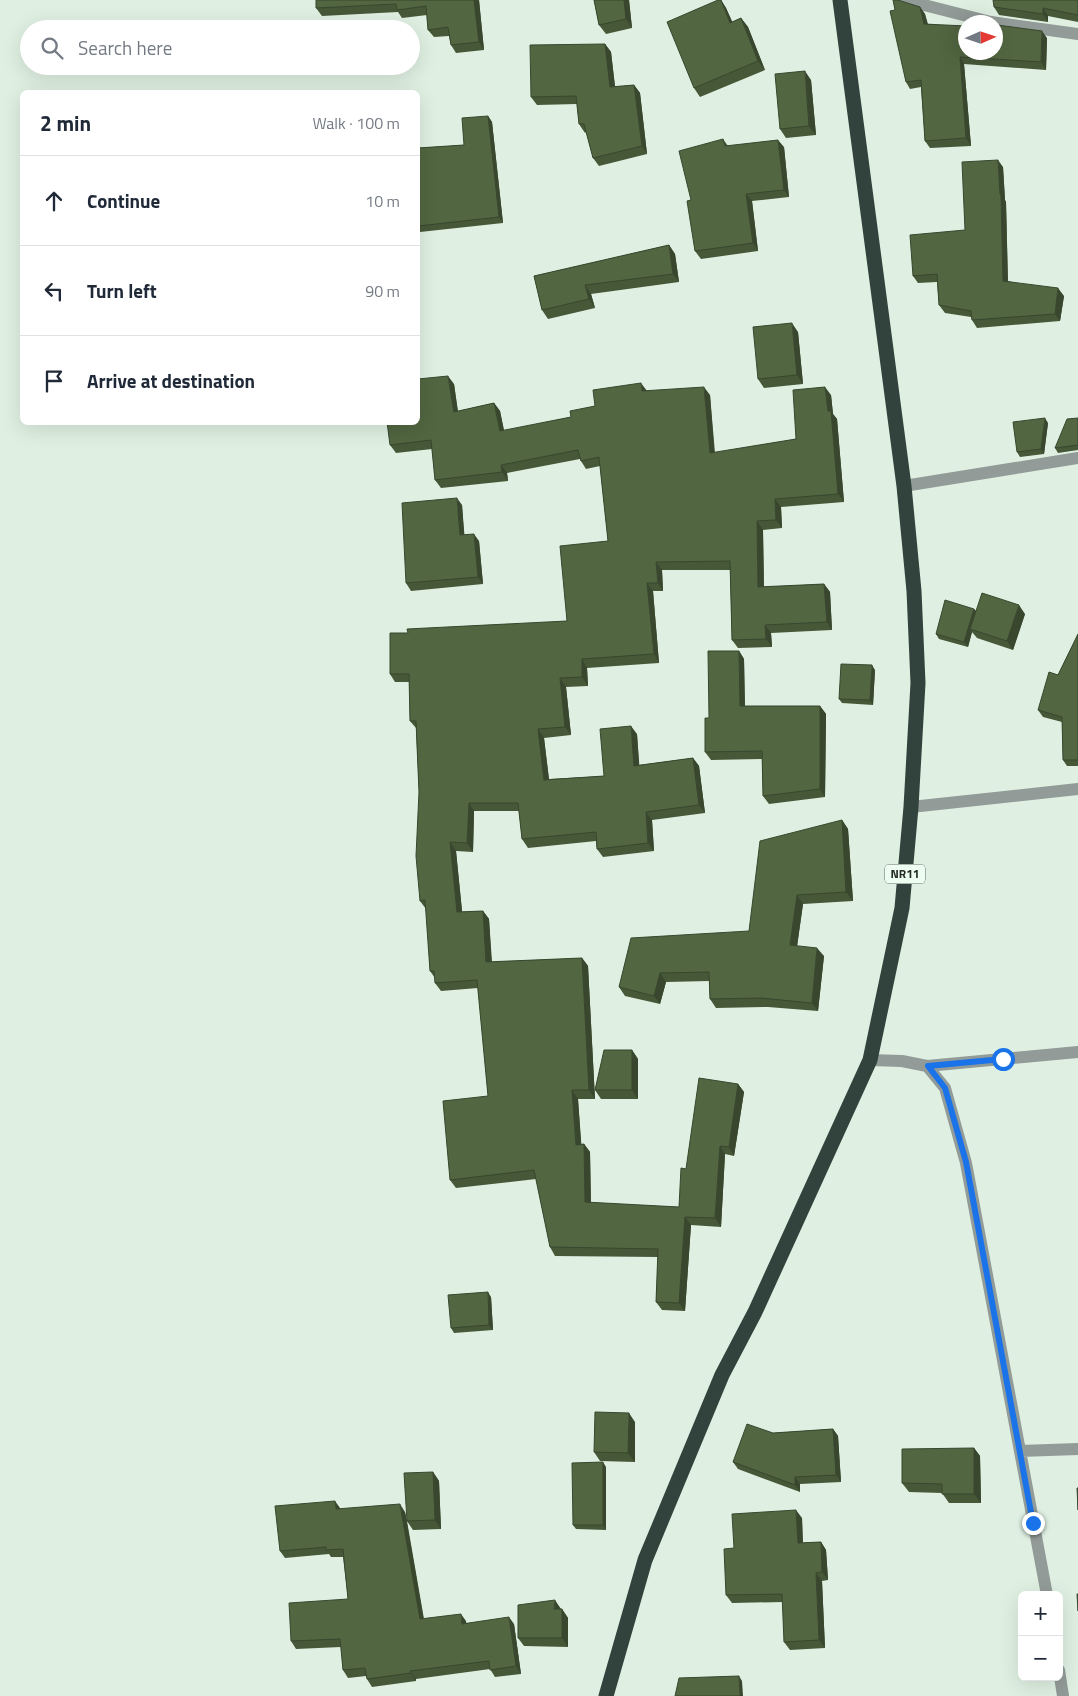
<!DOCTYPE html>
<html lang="en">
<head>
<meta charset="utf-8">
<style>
	body { margin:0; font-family:"Titillium Web",sans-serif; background:#f2f2f3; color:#1f2937 }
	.controls { position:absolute; right:15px; bottom:15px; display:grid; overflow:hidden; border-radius:8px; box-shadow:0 5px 20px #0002 }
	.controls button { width:45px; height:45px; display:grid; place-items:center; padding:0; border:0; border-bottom:1px solid #e0e1e3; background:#fff; color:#1f2937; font:25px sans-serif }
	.compass { position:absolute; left:958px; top:15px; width:45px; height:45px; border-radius:50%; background:#fff; box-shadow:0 5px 20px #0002; rotate:87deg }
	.stop { position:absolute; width:15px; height:15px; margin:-11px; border:4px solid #1a73e8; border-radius:50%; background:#fff }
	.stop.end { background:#1a73e8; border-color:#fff; box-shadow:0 1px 5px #0008 }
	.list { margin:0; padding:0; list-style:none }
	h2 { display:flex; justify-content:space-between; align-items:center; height:65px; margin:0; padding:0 20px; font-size:21px }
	h2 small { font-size:16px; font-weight:400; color:#747a83 }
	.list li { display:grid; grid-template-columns:32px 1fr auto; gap:15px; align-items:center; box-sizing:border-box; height:90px; padding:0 20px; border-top:1px solid #e0e1e3 }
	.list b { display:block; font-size:19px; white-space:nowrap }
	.list em { font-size:16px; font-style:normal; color:#747a83 }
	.icon { flex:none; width:28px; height:28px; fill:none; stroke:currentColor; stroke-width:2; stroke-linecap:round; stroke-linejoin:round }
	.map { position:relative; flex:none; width:1078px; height:1696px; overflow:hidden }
	.search { position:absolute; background:#fff; box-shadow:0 5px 20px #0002; left:20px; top:20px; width:400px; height:55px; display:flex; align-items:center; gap:12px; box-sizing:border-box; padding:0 18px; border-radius:28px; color:#747a83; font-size:19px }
	.panel { position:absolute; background:#fff; box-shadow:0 5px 20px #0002; left:20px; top:90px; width:400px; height:335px; border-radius:8px }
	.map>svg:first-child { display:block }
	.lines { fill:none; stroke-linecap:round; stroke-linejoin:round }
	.minor { stroke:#929b97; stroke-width:12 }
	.highway { stroke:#31433c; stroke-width:15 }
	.wall { fill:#475838 }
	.shaded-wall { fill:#39472e }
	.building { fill:#526641; stroke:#39472e }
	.route { stroke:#1a73e8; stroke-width:6 }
	.labels { text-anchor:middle; stroke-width:5; stroke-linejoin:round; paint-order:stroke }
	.shield { fill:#edfdef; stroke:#616a62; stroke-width:1 }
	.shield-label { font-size:12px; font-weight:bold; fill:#252b26 }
</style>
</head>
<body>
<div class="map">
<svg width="1078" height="1696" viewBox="0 0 1078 1696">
	<rect width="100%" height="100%" fill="#dff0e2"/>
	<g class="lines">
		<path class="minor" d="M904,0L991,22L1078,34
			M904,486L1078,458
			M911,807L1078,789
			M870,1060L902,1061L927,1066L945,1088L966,1163L1047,1595
			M927,1066L1078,1052
			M1020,1451L1078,1449
			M1059,1670L1063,1696"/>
		<path class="highway" d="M606,1696L645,1560L722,1375L755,1312L870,1060L902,908L911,807L918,683L914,591L904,486L840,0"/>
	</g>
	<path class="wall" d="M316,0H479L484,50L456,53L451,45L449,36L434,37L428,30L427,15L402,18L398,12L322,16L316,8Z
		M594,0H629L632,28L606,34L599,25Z
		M721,0L726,8L732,22L741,18L748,27L765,70L700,97L694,88Z
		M1078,0V22L1048,16V22L999,15L994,7Z
		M920,7L925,14L928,24L1047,38L1046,70L964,64L971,146L930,148L925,141L921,87L910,89L906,82L895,10Z
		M605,44L611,52L615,87L634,85L640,93L647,154L599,166L593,158L586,132L585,133L579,124L577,104L537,105L531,97Z
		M811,80L816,135L786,138L780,129Z
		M488,116L492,122L503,223L420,232V240L418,241V148L464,145Z
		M723,139L728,146L784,147L789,197L752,201L758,251L701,259L695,251L691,200Z
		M1003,167L1005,200L1006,202L1008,281L1064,296L1060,321L977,328L972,320L971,317L945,313L939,305L937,282L918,283L913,276L965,230Z
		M669,245L675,254L679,282L591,294L595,308L548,319L542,310L534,276Z
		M798,332L803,384L764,388L758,379Z
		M454,384L458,411L494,403L500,411L504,431L571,417L595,406L646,391L710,395L715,453L796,439L831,395L833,414L837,419L844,502L781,507L782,528L763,530L764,587L824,584L830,592L832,630L771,633L772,647L738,648L732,640L730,570H662L663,591H653L659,663L587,668L588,686L566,687L571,735L544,738L549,779L604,776L637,734L639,765L693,758L699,766L705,813L652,820L654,851L603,857L597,849L596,841L528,848L522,839L519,811H474L473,852L456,851L462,912L483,911L489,919L492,962L582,958L588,966L595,1099H578L581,1144H584L590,1152L591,1203L679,1207L686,1169L738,1084L744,1092L734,1156L725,1154L721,1227L691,1225L685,1311L662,1310L656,1302L658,1257L555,1256L550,1247L536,1179L456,1188L450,1180L488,1096L478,988L441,991L435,983V978L430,971L426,909L420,901L419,792L416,728L410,721L409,682H395L390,674L408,633L567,621L608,541L600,466L586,469L581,461L580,459L507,473L508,481L441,488L435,480L432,449L396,453L390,445Z
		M1078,418V450L1058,453L1055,448Z
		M1048,423L1044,454L1020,457L1017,452Z
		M462,505L464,535L479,541L483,584L411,591L406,583Z
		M974,609L976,611L1025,614L1013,650L977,638L972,632L968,647L939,639L936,634Z
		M1078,634V766H1067L1063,760L1062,722L1043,717L1038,710L1058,675Z
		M739,651L744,659L745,706H820L826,714L825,797L769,804L763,796L762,759L711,760L705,752L709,718Z
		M875,670L873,705L842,703L839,699Z
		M842,820L848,829L853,901L803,904L797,946L824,956L818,1011L768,1007L716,1008L710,999L709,981L666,982L660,1004L625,996L619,987L749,931Z
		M632,1050L638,1059V1099H601L595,1090Z
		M491,1297L493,1330L454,1333L451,1328Z
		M635,1422V1462L600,1461L594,1452Z
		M833,1429L838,1436L841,1482L800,1484V1492L738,1469L733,1462L773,1433Z
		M974,1448L980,1456L981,1503H949L942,1493L909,1492L902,1483Z
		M606,1467V1530L576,1529L573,1525Z
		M433,1472L439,1481L441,1529L413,1530L407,1521L424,1619L466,1621V1623L514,1624L521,1674L495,1677L490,1669L416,1679V1681L372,1687L367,1679L366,1676L348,1678L343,1670L341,1647L296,1649L291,1641L348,1599L343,1557H331L329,1554L285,1558L280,1551L340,1508V1509L405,1512L407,1520Z
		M802,1518L803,1543L821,1542L826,1550L828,1580L822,1581L825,1648L790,1650L784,1642L783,1602L732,1603L726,1595L734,1548Z
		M561,1609H562L568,1618V1647L524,1646L518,1638Z"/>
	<path class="shaded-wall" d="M474,0H479L484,50L479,42Z
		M624,0H629L632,28L626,19Z
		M721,0L726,8L737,32L730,23Z
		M920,7L925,14L929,31L924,24Z
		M1043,8L1048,16V22L1043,14Z
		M741,18L748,27L765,70L758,61Z
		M1042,31L1047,38L1046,70L1041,62Z
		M605,44L611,52L616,95L610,87Z
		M960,57L964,64L971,146L966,138Z
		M805,71L811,80L816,135L809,126Z
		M634,85L640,93L647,154L642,146Z
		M488,116L492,122L503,223L499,217Z
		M778,140L784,147L789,197L784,190Z
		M998,160L1003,167L1005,200L1006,202L1008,288L1003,281Z
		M746,194L752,201L758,251L753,243Z
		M418,228L420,232V240L418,236Z
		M669,245L675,254L679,282L673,274Z
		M585,285L591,294L595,308L589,299Z
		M1058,288L1064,296L1060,321L1055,314Z
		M792,323L798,332L803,384L797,375Z
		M448,376L454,384L459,421L454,412Z
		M641,383L647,391H642Z
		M704,387L710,395L715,462L710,453Z
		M825,387L831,395L833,414L837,419L844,502L838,494Z
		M494,403L500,411L506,440L500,431Z
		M1045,418L1048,423L1044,454L1041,449Z
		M501,465L507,473L508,481L502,472Z
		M457,498L462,505L465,542L460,535Z
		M775,499L781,507L782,528L776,520Z
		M757,521L763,530L764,596L758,587Z
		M474,534L479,541L483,584L478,577Z
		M656,562L662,570L663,591L658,583Z
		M647,583L653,591L659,663L654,654Z
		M824,584L830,592L832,630L827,622Z
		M1019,605L1025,614L1013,650L1007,641Z
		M974,609L978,613L970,629L972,632L968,647L964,642Z
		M765,625L771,633L772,647L766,639Z
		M739,651L744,659L745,714L740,706Z
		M582,659L587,668L588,686L582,677Z
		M872,665L875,670L873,705L870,700Z
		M560,678L566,687L571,735L565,727Z
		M820,706L826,714L825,797L820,789Z
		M631,726L637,734L640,774L634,766Z
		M538,729L544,738L550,788L544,780Z
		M693,758L699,766L705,813L699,805Z
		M469,803L474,811L473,852L467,843Z
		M646,812L652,820L654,851L648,843Z
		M842,820L848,829L853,901L846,892Z
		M450,842L456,851L463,920L457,912Z
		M797,895L803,904L796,954L790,945Z
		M483,911L489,919L492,970L486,962Z
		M817,948L824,956L818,1011L812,1003Z
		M582,958L588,966L595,1099L589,1090Z
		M660,973L666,982L660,1004L654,996Z
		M632,1050L638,1059V1099L632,1090Z
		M738,1084L744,1092L734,1156L729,1147Z
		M572,1090L578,1099L582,1153L576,1145Z
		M584,1144L590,1152L591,1211L585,1202Z
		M720,1146L725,1154L721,1227L715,1218Z
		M685,1217L691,1225L685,1311L679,1303Z
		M488,1292L491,1297L493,1330L489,1325Z
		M629,1413L635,1422V1462L628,1453Z
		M833,1429L838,1436L841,1482L836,1475Z
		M974,1448L980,1456L981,1503L974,1494Z
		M603,1462L606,1467V1530L603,1525Z
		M433,1472L439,1481L441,1529L435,1520Z
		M795,1477L800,1484V1492L795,1485Z
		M335,1501L340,1508L341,1517L336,1509Z
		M400,1504L405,1512L425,1627L420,1619Z
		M796,1510L802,1518L803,1551L798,1543Z
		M821,1542L826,1550L828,1580L822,1572Z
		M816,1573L822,1581L825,1648L819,1640Z
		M555,1600L561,1609H554Z
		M562,1609L568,1618V1647L562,1638Z
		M461,1614L466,1621L467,1631L462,1624Z
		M509,1617L514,1624L521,1674L516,1666Z
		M410,1671L416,1679V1681L411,1673Z
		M739,1676L742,1681L743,1696H740Z"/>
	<path class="building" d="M316,0H474L479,42L451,45L448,27L428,30L426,6L397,10L396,4L316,8Z
		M594,0H624L626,19L599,25Z
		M718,0H721L730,23L741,18L758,61L694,88L667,22Z
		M893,0H898L920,7L924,24L966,26V52H996V27H998L997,25L1042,31L1041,62L960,57L966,138L925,141L921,80L906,82L890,11L895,10Z
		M993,0H1078V15L1043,8V14L994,7Z
		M605,44L610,87L634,85L642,146L593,158L584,124H579L576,96L531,97L530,45Z
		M805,71L809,126L780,129L775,74Z
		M488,116L499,217L418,226V148L464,145L462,118Z
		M723,139L725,146L778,140L784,190L746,194L753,243L695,251L687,201L691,200L679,151Z
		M998,160L1000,194L1001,195L1003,281L1058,288L1055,314L972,320L971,311L939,305L937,274L913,276L910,235L965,230L962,162Z
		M669,245L673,274L585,285L589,299L542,310L534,276Z
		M792,323L797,375L758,379L753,327Z
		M448,376L454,412L494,403L500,431L571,417L570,411L595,406L593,390L641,383L642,391L704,387L710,453L796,439L793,390L825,387L828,411H831L838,494L775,499L776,520L757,521L758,587L824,584L827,622L765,625L766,639L732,640L730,561L656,562L658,583H647L654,654L582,659V677L560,678L565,727L538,729L544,780L604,776L600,729L631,726L634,766L693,758L699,805L646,812L648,843L597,849L596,832L522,839L518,803H469L467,843L450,842L457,912L483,911L486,962L582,958L589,1090H572L576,1145L584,1144L585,1202L679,1207L681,1168L686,1169L699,1078L738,1084L729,1147L720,1146L715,1218L685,1217L679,1303L656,1302L658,1249L550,1247L534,1170L450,1180L443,1101L488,1096L477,980L435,983L434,971H430L425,900L420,901L416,856L419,792L416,721H410L409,674H390V633H408L407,629L567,621L560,546L608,541L599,457L581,461L578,450L501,465L502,472L435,480L431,440L390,445L387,422H418V379Z
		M1045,418L1041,449L1017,452L1013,422Z
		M1078,418V445L1055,448L1067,419Z
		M457,498L460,535L474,534L478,577L406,583L402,503Z
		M982,593L1019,605L1007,641L970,629Z
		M945,600L974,609L964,642L936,634Z
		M1078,634V760H1063L1062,717L1038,710L1049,672L1058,675Z
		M708,651H739L740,706H820V789L763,796L762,751L705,752V718H709Z
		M841,664L872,665L870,700L839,699Z
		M842,820L846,892L797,895L790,945L817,948L812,1003L761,998L710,999L709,972L660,973L654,996L619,987L631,938L749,931L760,841Z
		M604,1050H632V1090H595Z
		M488,1292L489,1325L451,1328L448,1295Z
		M595,1412L629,1413L628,1453L594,1452Z
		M747,1424L773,1433L833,1429L836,1475L795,1477V1485L733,1462Z
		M974,1448V1494H942V1484L902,1483V1449Z
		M603,1462V1525H573L572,1463Z
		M433,1472L435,1520L407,1521L404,1473Z
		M1077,1488H1078V1510Z
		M335,1501L336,1509L400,1504L420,1619L461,1614L462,1624L509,1617L516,1666L490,1670L489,1661L410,1671L411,1673L367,1679L365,1668L343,1670L340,1639L291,1641L289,1603L348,1599L343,1549L326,1550V1547L280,1551L275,1506Z
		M796,1510L798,1543L821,1542L822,1572L816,1573L819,1640L784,1642L782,1594L726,1595L724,1549L734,1548L732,1514Z
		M1077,1594H1078V1611Z
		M555,1600L554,1609H562V1638H518V1605Z
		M739,1676L740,1696H675L679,1678Z"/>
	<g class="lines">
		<path class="route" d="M1003,1059L928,1066L945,1088L966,1162L1033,1523"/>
	</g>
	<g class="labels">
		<rect class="shield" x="885" y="864.5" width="40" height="19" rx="4"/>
		<g class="shield-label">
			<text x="905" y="878">NR11</text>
		</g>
	</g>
</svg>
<div class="controls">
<button>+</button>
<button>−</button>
</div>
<svg class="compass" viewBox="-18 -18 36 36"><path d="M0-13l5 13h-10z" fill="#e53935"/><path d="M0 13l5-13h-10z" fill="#747a83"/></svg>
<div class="stop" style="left:1003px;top:1059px"></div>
<div class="stop end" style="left:1033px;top:1523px"></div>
<div class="search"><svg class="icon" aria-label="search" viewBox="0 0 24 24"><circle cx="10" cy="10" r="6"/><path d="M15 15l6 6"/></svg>Search here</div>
<section class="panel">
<h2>2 min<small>Walk · 100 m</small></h2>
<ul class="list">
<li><svg class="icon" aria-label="ahead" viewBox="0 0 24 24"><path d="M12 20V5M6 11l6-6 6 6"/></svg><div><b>Continue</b></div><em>10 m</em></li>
<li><svg class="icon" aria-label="left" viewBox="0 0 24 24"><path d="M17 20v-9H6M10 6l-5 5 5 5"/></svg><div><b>Turn left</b></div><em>90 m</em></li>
<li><svg class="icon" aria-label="arrive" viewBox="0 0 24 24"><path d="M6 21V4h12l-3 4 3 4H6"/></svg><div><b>Arrive at destination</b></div></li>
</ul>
</section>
</div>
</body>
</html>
